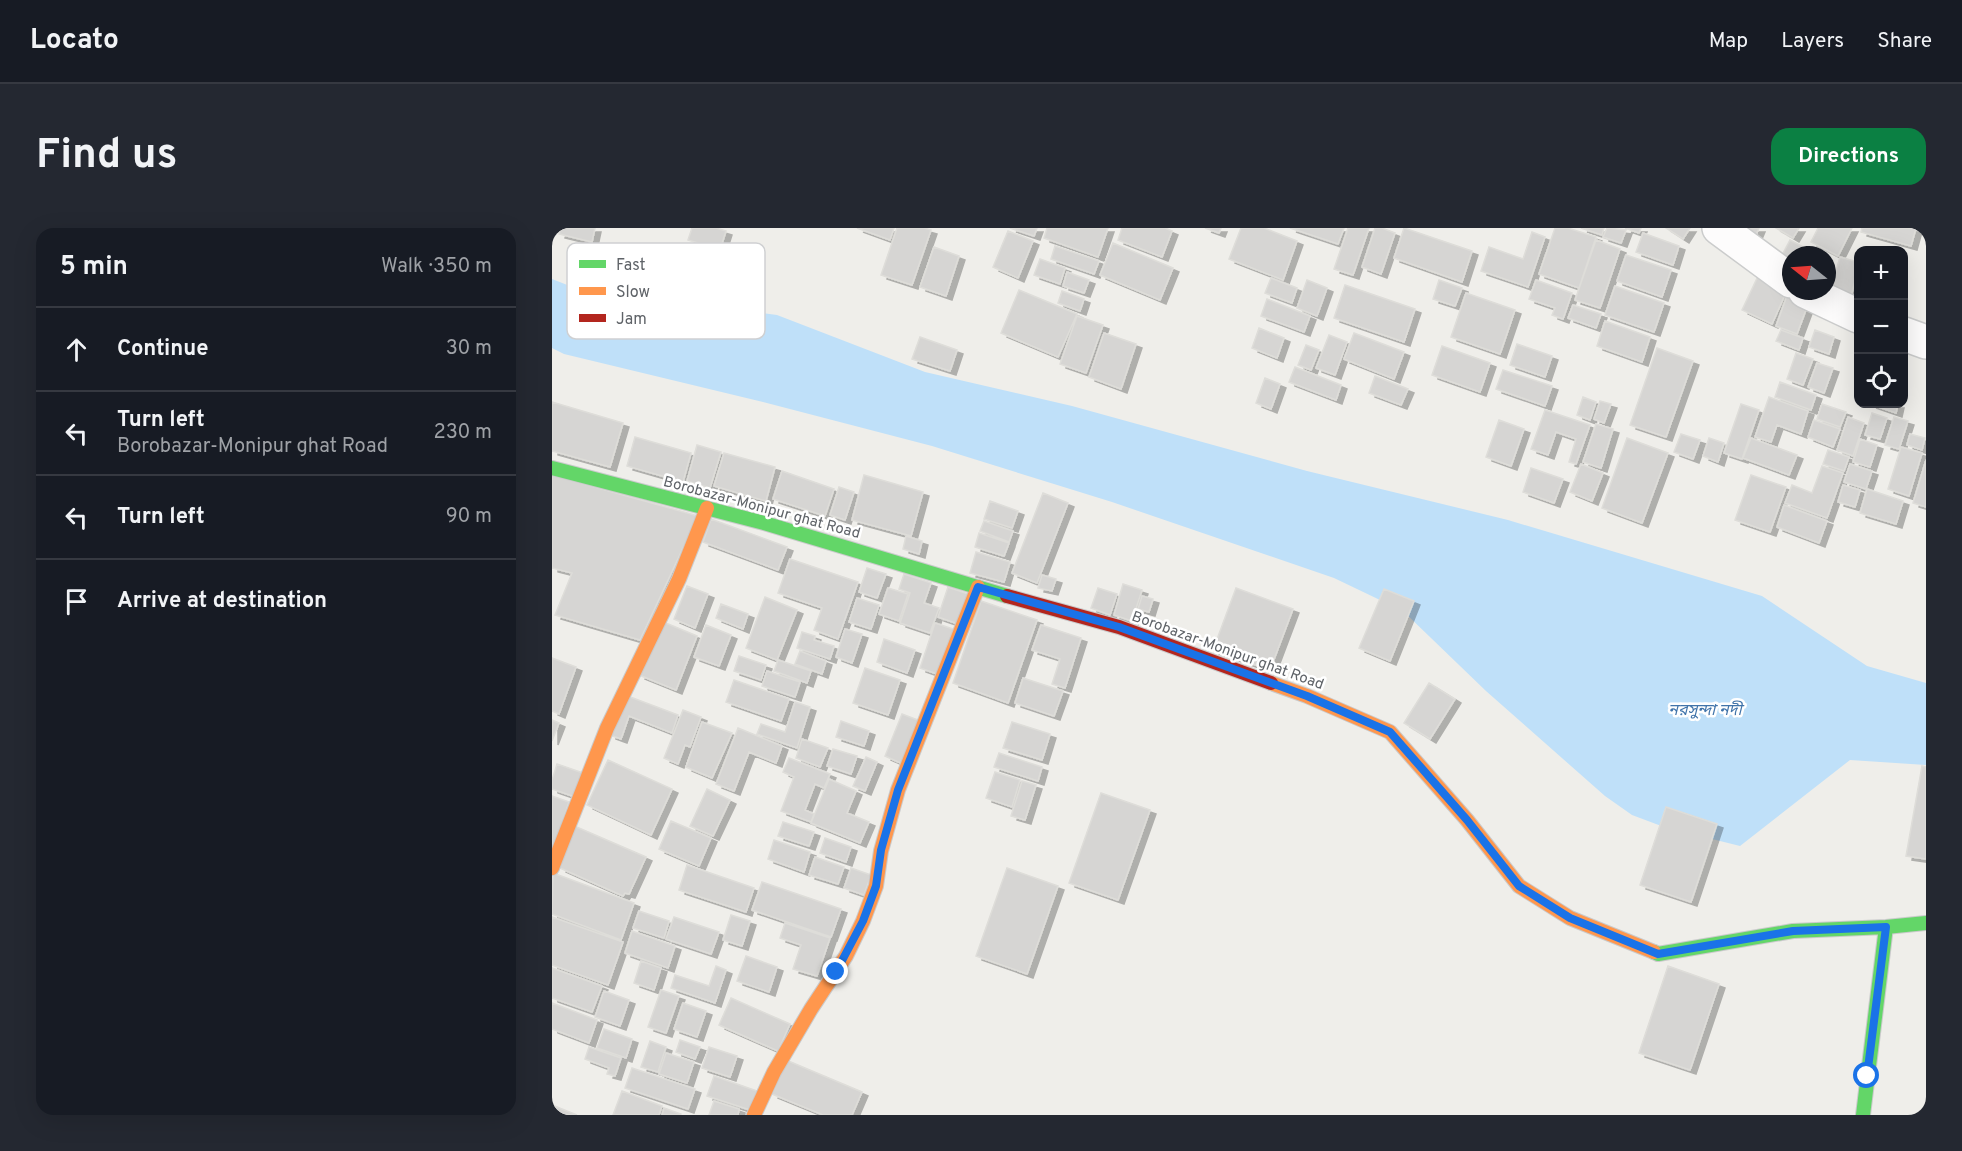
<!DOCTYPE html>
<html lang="en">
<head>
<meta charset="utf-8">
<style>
	body { margin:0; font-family:Overpass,"Noto Sans Bengali",sans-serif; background:#242831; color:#f1f3f6 }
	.controls { position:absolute; right:18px; top:18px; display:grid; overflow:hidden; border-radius:12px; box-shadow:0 6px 24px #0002 }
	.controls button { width:54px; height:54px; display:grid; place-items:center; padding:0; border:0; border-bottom:2px solid #363941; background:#171b24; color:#f1f3f6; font:30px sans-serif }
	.compass { position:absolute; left:1230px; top:18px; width:54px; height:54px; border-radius:50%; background:#171b24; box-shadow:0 6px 24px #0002; rotate:287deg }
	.stop { position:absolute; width:18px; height:18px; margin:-14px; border:4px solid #1a73e8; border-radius:50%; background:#fff }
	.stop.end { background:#1a73e8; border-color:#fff; box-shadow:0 2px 6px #0008 }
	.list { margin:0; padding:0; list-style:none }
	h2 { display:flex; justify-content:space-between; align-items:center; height:78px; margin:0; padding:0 24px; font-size:26px }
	h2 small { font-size:20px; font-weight:400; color:#9ea1a6 }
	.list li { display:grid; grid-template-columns:39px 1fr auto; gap:18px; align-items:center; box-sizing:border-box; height:84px; padding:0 24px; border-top:2px solid #363941 }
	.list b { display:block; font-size:22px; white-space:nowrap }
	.list p { margin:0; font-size:20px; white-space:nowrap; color:#9ea1a6 }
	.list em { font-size:20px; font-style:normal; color:#9ea1a6 }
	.icon { flex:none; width:33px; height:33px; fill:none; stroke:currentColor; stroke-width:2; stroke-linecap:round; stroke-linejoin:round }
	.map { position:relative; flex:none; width:1374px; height:887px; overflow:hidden; border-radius:18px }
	header { display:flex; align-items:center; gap:36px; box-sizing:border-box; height:84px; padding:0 30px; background:#171b24; border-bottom:2px solid #363941 }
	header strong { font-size:28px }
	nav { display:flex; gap:33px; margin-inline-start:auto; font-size:21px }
	.intro { display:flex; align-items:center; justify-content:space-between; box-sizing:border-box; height:144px; padding:0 36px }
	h1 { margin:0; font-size:42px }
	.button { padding:15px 27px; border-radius:18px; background:#0b8043; color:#fff; font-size:21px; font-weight:700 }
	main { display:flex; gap:36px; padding:0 36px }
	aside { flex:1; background:#171b24; border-radius:18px; box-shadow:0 6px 24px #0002 }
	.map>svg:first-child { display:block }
	.water { fill:#bfe0f9 }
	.building { fill:#d6d5d3; stroke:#deddd9; stroke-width:1.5; filter:url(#shadow) }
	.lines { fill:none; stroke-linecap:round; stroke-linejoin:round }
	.street-casing { stroke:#cbcccc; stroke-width:36 }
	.fast-casing { stroke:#cacacb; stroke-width:16 }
	.slow-casing { stroke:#cacacb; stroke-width:16 }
	.jam-casing { stroke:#cacacb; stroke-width:16 }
	.street { stroke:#fdfcfc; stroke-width:33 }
	.fast { stroke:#63d668; stroke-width:14 }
	.slow { stroke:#ff974d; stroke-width:14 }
	.jam { stroke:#b3261e; stroke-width:14 }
	.route { stroke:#1a73e8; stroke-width:8 }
	.labels { text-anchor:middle; stroke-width:5; stroke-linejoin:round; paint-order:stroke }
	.street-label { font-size:15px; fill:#5f6368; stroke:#fff }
	.water-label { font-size:16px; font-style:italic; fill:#4174aa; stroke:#fff }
	.key { fill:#fff; stroke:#cfd0d2; stroke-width:1.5 }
	.key-label { font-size:16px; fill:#5f6368 }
</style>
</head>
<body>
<header>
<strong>Locato</strong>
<nav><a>Map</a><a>Layers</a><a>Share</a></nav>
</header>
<div class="intro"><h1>Find us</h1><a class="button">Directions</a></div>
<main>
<aside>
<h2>5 min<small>Walk · 350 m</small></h2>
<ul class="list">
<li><svg class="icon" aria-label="ahead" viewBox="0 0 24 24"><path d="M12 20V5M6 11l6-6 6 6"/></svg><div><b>Continue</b></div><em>30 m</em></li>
<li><svg class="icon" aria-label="left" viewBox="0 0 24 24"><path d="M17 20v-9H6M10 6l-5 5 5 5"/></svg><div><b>Turn left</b><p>Borobazar-Monipur ghat Road</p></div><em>230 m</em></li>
<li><svg class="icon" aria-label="left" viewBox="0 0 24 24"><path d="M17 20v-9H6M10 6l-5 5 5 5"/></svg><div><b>Turn left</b></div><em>90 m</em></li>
<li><svg class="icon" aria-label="arrive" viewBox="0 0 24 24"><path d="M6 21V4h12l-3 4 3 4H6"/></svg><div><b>Arrive at destination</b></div></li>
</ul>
</aside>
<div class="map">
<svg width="1374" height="887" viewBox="0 0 1374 887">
	<defs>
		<filter id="shadow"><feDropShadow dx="6" dy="4" stdDeviation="0" flood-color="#0004"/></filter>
	</defs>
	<rect width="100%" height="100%" fill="#efeeea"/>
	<path class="water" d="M0,51L28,62L225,87L373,144L520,178L755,243L956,292L1210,368L1315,438L1374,455V537L1298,532L1188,618L1112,599L1080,587L1053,568L934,463L851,383L782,350L560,274L380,218L211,174L12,126L0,120Z"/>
	<path class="building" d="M9,0H43L40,14L7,6Z
		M140,0H164L174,3L168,22L136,12Z
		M305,0H342L338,12Z
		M345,0H372L379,2L360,57L329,47Z
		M458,0H485L482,8Z
		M495,0H556L546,29L492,10Z
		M570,0H613L620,3L610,29L566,12Z
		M653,0H669L667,5Z
		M689,0H712L745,13L731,52L677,31Z
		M738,0H792L786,16Z
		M796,0H817L801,47L782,41Z
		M823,0H830L843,5L829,46L810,39Z
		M852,0L920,23L910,54L842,30Z
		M1003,0H1016L1044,9L1027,60L987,46Z
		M1029,0H1052L1050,7Z
		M1055,0L1074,2L1069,15L1051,9Z
		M1073,0H1089L1087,5Z
		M1114,0H1138L1131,11Z
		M1190,0H1207L1204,7Z
		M1224,0H1247L1241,10Z
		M1266,0H1300L1286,28L1259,14Z
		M1310,0H1364L1359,18L1309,4Z
		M456,3L481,13L466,50L441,39Z
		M980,4L993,9L976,59L929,43L937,19L971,31Z
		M1091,5L1127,18L1121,37L1084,24Z
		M1044,12L1068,21L1048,80L1023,72Z
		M1238,12L1255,21L1252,27H1239V38L1228,31Z
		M561,15L621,40L608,72L548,47Z
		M503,18L547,33L542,46L499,31Z
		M382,19L407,28L394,68L368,59Z
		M1074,27L1119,42L1110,69L1065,53Z
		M1288,29L1306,34V42L1298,72L1277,67Z
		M488,31L513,40L508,56L482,47Z
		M515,44L537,52L532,65L511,58Z
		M1207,46L1236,60L1220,96L1190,82Z
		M719,50L745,60L740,75L713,65Z
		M755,52L775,60L765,88L745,80Z
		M887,52L910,60L903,78L881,71Z
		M984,52L1020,65L1011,91L1000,87L1003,80L977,71Z
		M793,57L863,81L852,114L782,90Z
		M1063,58L1112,75L1102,104L1053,87Z
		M467,62L525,86L506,129L449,105Z
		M1237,62L1258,71L1245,106L1224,98Z
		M510,63L532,71L528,83L506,75Z
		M914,65L963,82L948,126L899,109Z
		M715,71L758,88L752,104L709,88Z
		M1021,77L1049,86L1044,100L1016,90Z
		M525,88L551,97L534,145L508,136Z
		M1053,93L1098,109L1090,134L1045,118Z
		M707,100L732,110L725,130L700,120Z
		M1229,102L1251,110L1247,122L1224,113Z
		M1263,102L1282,109L1277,126L1257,119Z
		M552,105L584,116L569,161L537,149Z
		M802,105L852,124L842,151L792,131Z
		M777,107L795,114L783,147L764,140Z
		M368,109L405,122L398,143L360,131Z
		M965,116L1000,128L993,149L958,137Z
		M754,117L767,122L759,142L746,137Z
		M890,118L938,135L928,164L880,147Z
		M1105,120L1141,133L1114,209L1078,197Z
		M1244,125L1261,131L1251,157L1235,151Z
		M1265,135L1281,140L1272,165L1256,159Z
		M743,139L789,157L784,172L737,154Z
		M951,142L1000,158L993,178L944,161Z
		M823,148L856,161L849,177L817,165Z
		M713,150L728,156L719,181L704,175Z
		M1228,154L1264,167L1259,182L1223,169Z
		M1031,169L1044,174L1038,192L1025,187Z
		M1217,169L1256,183L1249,206L1225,197L1219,214L1203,209Z
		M1048,173L1059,176L1052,195L1042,191Z
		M0,174L71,195L58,239L0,223Z
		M1189,176L1207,182L1190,231L1172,225Z
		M1270,176L1294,184L1288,199L1265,191Z
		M1318,176H1346L1344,185Z
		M993,182L1038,197L1024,236L1017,234L1024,211L1004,204L996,227L979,221Z
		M1320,185L1335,190L1328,211L1313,207Z
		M1296,189L1312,195L1301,228L1285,222Z
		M1342,189L1356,193L1347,221L1333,217Z
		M947,192L972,201L959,238L934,229Z
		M1262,192L1288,201L1281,219L1256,209Z
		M1044,196L1061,201L1049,240L1031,234Z
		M1129,206L1148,212L1141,231L1122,224Z
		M1358,206L1373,210L1370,222L1355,217Z
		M83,209L139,225L131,254L75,238Z
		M1075,210L1116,225L1090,295L1050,280Z
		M1157,210L1172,215L1166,234L1151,228Z
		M1199,210L1245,227L1237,247L1191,230Z
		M1308,211L1325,217L1318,239L1301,234Z
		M145,217L169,224L158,260L135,253Z
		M1349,219L1370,225L1357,268L1336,261Z
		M1276,222L1297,229L1292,243L1271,236Z
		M172,225L223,239L214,273L162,258Z
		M1374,232V279L1361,275Z
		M1029,236L1051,245L1040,273L1018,264Z
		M1298,236L1320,243L1314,261L1292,254Z
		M1270,238L1291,245L1275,290L1233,275L1240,257L1260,265Z
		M979,240L1011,251L1002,275L971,264Z
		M230,243L282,261L273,288L221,271Z
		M0,247L146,288L88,412L3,387L20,345L0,340Z
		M312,247L371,264L359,308L300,292Z
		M1199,247L1234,259L1218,304L1183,292Z
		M1291,257L1308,262L1303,279L1286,274Z
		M287,259L302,264L293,292L278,287Z
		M1315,261L1351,273L1344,296L1308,285Z
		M491,265L516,275L485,355L460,345Z
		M438,273L466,283L460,300L432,291Z
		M1232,277L1275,293L1267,315L1225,299Z
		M159,291L235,319L226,342L151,314Z
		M432,293L461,303L457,314L428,303Z
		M427,305L457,315L452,328L423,319Z
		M354,308L370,313L367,326L351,321Z
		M424,324L458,334L452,354L418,345Z
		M238,331L306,354L286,411L262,402L270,380L226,365Z
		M315,340L334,346L325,370L307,364Z
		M352,346L379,355L372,375L387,380L378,405L348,395L358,365L347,361Z
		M490,347L504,351L500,363L486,360Z
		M571,356L590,362L580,393L562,387Z
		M135,358L156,366L143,400L122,391Z
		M396,359L419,367L409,397L386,389Z
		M336,360L356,366L347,393L327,386Z
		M546,360L565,366L558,387L539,380Z
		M684,360L741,381L718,442L661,422Z
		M832,361L862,373L838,433L807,420Z
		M590,368L601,371L597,384L586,381Z
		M213,369L245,382L225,432L194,420Z
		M305,370L327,377L319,401L297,394Z
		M429,373L485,392L456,475L401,455Z
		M169,376L196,386L191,401L164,390Z
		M109,393L145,408L124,462L87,447Z
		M383,395L404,402L388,447L368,440Z
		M154,397L179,407L167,438L142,429Z
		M489,397L529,410L513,460L500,456L508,431L480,422Z
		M293,401L310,406L300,435L284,429Z
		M250,404L263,408L262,412L282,418L278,431L245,420Z
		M332,411L363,422L355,445L325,434Z
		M248,423L274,433L270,446L243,436Z
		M187,428L214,437L209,452L182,443Z
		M0,430L24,439L7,486L0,483Z
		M226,432L259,443L255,455L222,443Z
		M313,440L348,452L336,487L301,475Z
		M215,443L248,454L243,469L210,458Z
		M471,450L511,463L502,488L463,475Z
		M182,452L237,471L229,493L174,474Z
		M877,455L903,471L878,511L852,495Z
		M73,467L126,487L120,505L77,488L69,511L58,507Z
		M243,474L258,479L245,520L205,506L209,496L233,504Z
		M131,482L149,489L138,519L133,517L126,536L112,530Z
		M350,486L371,494L353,537L333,528Z
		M0,492L7,495L0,513Z
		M289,493L317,503L312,518L284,509Z
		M150,494L180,505L160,550L134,539Z
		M460,494L498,506L490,532L451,520Z
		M186,500L230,518L224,535L197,524L182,563L164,556Z
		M250,511L276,520L268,539L244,530Z
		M281,521L305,528L299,546L275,538Z
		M447,525L490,539L486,553L442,539Z
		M314,529L325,534L313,563L301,558Z
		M237,530L278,546L272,560L263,556L253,582L262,586L259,594L229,583L242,549L231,544Z
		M56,532L120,561L99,607L35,577Z
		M5,536L34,546L26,570L0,561V552Z
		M1370,538L1374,539V631L1354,628Z
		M443,544L468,552L460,579L434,570Z
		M277,551L304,563L295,585L317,594L308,615L259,595Z
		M470,553L484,557L473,592L459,588Z
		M155,561L178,572L161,608L138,598Z
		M549,565L598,582L566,672L517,655Z
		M0,568L17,574L0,627Z
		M1114,579L1165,596L1139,674L1088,657Z
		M119,593L159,610L147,638L107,621Z
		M231,594L262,604L257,618L226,608Z
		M20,597L94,629L77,666L73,665L71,668L8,640Z
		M273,610L299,619L294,634L268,625Z
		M222,612L258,624L252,644L216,631Z
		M263,629L292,639L286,656L257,647Z
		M135,637L202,660L194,684L127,662Z
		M299,640L319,647L312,667L292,660Z
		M455,640L506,658L475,746L424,728Z
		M1,645L82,675L69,712L0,686Z
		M210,654L289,681L279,709L200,682Z
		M87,683L117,693L112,710L81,700Z
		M179,687L198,693L190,718L171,712Z
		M0,689L71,714L56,757L0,737Z
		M122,689L167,704L159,726L114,711Z
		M233,695L278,710L265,748L241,741L249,717L228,710Z
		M80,703L123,718L116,740L73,725Z
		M194,728L225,739L217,764L185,753Z
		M89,733L109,740L102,762L82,755Z
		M164,738L174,742L163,775L119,760L123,747L157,758Z
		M1116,738L1167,756L1138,842L1087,825Z
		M0,740L50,758L40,784L0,770Z
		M109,762L127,768L114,805L96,799Z
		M52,763L77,772L68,798L43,789Z
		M179,770L238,796L226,823L167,797Z
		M0,775L45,792L37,815L0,801Z
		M131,775L154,783L145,809L122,801Z
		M52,801L80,811L74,830L45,820Z
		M128,812L148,819L143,831L124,824Z
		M98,813L114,819L106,844L89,839Z
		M37,819L69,830L63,848L55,846L57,840L33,831Z
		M157,819L185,828L178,849L150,840Z
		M114,825L142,834L135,855L107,846Z
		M234,832L310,864L300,887H271L220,866Z
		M80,840L143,861L136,881L73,860Z
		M162,848L205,863L198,882L155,868Z
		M70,863L110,878L107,887H61Z
		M162,873L187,881L186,887H157Z
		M0,877L25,887H0Z
		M112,880L129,886L128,887H110Z"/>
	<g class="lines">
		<defs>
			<path id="street" d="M1167,0L1239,53
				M1253,63L1306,88
				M1352,106L1374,114"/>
			<path id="fast" d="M0,240L212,295L455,368
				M1102,724L1106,726L1241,703L1334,699L1374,695
				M1311,887L1334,699"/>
			<path id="slow" d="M719,455L755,468L838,504L915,592L967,658L1018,690L1102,724
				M0,640L55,500L127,351L155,280
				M202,887L222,844L259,781L294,728L311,693L324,658L329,623L346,562L426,359"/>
			<path id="jam" d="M455,368L567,399L719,455"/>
		</defs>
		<use href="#street" class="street-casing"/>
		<use href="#fast" class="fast-casing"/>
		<use href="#slow" class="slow-casing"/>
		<use href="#jam" class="jam-casing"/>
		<use href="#street" class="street"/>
		<use href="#fast" class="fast"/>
		<use href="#slow" class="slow"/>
		<use href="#jam" class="jam"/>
	</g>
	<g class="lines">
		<path class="route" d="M284,744L311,693L324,658L329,622L346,562L426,359L567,399L755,468L838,504L915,592L967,658L1018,690L1106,726L1241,703L1334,699L1315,848"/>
	</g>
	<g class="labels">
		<g class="street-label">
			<text transform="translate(210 279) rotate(15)" y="5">Borobazar-Monipur ghat Road</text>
			<text transform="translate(676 422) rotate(20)" y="5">Borobazar-Monipur ghat Road</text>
		</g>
		<g class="water-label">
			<text x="1153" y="487">নরসুন্দা নদী</text>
		</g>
	</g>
	<rect x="15" y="15" width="198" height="96" rx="9" class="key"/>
	<rect x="27" y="32" width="27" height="8" fill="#63d668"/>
	<rect x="27" y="59" width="27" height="8" fill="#ff974d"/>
	<rect x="27" y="86" width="27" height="8" fill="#b3261e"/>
	<g class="key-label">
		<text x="64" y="42">Fast</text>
		<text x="64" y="69">Slow</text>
		<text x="64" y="96">Jam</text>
	</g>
</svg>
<div class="controls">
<button>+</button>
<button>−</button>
<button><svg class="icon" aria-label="locate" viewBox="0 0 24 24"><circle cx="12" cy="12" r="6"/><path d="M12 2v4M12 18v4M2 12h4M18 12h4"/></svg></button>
</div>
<svg class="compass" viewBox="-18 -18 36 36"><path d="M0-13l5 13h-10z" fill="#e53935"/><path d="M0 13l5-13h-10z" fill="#9ea1a6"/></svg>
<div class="stop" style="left:1315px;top:848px"></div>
<div class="stop end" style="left:284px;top:744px"></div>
</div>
</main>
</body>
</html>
